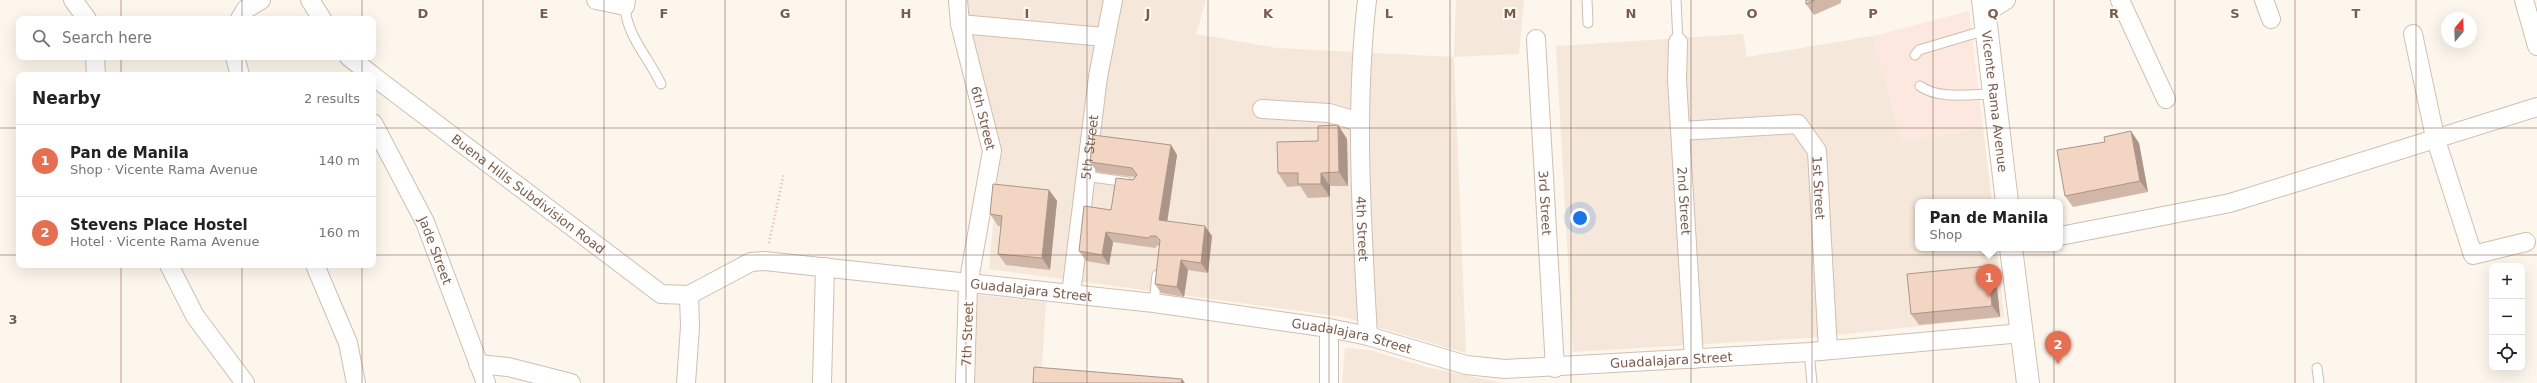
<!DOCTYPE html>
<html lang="en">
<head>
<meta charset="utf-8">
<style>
	body { margin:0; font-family:"DejaVu Sans",sans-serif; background:#f2f2f2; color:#222 }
	.controls { position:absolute; right:12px; bottom:12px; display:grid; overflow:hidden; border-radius:8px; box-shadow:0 4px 16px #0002 }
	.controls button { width:36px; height:36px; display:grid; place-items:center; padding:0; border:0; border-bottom:1px solid #e0e0e0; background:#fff; color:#222; font:20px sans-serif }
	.compass { position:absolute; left:2441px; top:12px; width:36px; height:36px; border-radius:50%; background:#fff; box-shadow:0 4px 16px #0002; rotate:19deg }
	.you { position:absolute; left:1580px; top:218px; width:14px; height:14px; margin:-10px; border:3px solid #fff; border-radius:50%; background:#1a73e8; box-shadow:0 0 0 6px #1a73e833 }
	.badge { display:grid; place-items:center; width:26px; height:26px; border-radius:50%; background:#e76f51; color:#fff; font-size:13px; font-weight:700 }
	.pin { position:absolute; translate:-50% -33px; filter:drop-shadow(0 1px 2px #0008) }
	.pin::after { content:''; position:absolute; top:21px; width:14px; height:12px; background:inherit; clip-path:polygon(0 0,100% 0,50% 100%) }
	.popup { position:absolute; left:1915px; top:199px; width:148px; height:52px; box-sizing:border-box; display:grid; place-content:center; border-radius:8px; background:#fff; filter:drop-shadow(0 1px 3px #0005); font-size:13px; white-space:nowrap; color:#767676 }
	.popup b { font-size:15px; color:#222 }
	.popup::after { content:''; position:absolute; left:50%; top:100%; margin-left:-8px; border:8px solid transparent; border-top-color:#fff }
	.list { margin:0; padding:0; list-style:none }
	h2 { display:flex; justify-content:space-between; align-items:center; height:52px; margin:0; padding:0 16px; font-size:17px }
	h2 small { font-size:13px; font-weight:400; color:#767676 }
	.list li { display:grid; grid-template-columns:26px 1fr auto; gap:12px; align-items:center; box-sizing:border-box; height:72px; padding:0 16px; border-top:1px solid #e0e0e0 }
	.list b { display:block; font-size:15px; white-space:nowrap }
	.list p { margin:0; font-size:13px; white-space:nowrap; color:#767676 }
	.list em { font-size:13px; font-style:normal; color:#767676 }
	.icon { flex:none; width:22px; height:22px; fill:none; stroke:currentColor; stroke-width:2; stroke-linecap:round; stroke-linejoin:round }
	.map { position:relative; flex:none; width:2537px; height:383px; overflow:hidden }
	.search { position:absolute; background:#fff; box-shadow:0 4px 16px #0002; left:16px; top:16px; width:360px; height:44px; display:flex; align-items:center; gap:10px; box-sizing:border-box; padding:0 14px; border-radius:8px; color:#767676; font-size:15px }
	.panel { position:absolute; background:#fff; box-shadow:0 4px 16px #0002; left:16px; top:72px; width:360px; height:196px; border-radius:8px }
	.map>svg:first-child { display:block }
	.residential { fill:#f5e8da }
	.commercial { fill:#fde8e0 }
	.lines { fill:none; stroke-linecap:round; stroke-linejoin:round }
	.service-casing { stroke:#d1beb0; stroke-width:11 }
	.minor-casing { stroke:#d1beb0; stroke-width:20 }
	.secondary-casing { stroke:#d6c0b0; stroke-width:24 }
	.path { stroke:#d9b8a5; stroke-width:2.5; stroke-dasharray:1 3; stroke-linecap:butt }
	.service { stroke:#fff; stroke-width:9 }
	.minor { stroke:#fff; stroke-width:18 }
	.secondary { stroke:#fff; stroke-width:22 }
	.wall { fill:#d1b7a8 }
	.shaded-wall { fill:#aa9588 }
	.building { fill:#f3d5c3; stroke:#aa9588 }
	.grid { fill:none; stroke:#7a5c4d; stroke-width:1; stroke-opacity:0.55 }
	.labels { text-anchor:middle; stroke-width:4; stroke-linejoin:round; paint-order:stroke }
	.street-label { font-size:13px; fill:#7a5c4d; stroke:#fffaf3 }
	.grid-label { font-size:13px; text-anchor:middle; font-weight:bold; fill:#7a5c4d; stroke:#fffaf3; stroke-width:4; stroke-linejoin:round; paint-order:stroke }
</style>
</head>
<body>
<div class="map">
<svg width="2537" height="383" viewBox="0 0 2537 383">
	<rect width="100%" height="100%" fill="#fdf6ec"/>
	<path class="residential" d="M966,0H1206L1196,34L1278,48L1454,57L1456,0H1524L1519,54L1454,57L1466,353L1343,317L989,269L1000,151L965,5Z
		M1743,34L1747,57L1873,36L1902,142L1983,128L1992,202H1918V248H1997L2004,317L1809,338L1573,352L1556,46Z
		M971,294L1046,302L1041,383H967Z
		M1345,348L1370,350L1426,367L1503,383H1342Z"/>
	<path class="commercial" d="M1969,11L1983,128L1902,142L1873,36Z"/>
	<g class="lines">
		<defs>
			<path id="service" d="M1587,0L1588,23
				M1676,0L1678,42
				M625,6C626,35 649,58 661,84
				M1915,55L1919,50L1986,30
				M1920,86C1939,100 1972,94 1994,94
				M1085,176L1127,182
				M1154,303L1157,275
				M1809,352L1812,383
				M2317,368L2319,383"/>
			<g id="minor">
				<path d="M73,0L87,19"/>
				<path d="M310,0L322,19"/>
				<path d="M596,0L625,6L626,0"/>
				<path id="s1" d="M958,0L960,24L992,151L968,285L965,383"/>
				<path id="s2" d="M1367,0C1354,112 1362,224 1368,336"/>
				<path d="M2120,0L2166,99"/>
				<path d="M2264,0L2271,19"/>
				<path d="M2524,0L2537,46"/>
				<path d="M1985,13L2006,0"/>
				<path d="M240,19L246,9L261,0"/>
				<path d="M960,24L1104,37"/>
				<path d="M2413,34L2435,137L2473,255L2526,242"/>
				<path id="s3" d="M1536,39L1555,368"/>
				<path id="s4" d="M1678,42L1677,80L1694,359"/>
				<path d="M95,57L96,75"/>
				<path d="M235,57L240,75"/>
				<path d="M349,57L372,75"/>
				<path id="s5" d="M373,76L661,294L689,295"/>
				<path d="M1262,109L1329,113L1360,122"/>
				<path id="s6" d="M373,123L425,222L486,383"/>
				<path id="s7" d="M1681,131L1798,124L1817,151L1828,350"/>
				<path d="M2060,236L2230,203L2537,107"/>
				<path d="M169,265L195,316L245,383"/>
				<path d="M315,265L348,343L356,383"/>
				<path id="s8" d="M1071,294L1098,77L1113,0"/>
				<path id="s9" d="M689,295L751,262L765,261L1154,303L1329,328L1368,336L1466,365L1505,369L1809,352L2022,333"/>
				<path d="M478,364L508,367L571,383"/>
				<path d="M686,383L690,327L689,295"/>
				<path d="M822,383L825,267"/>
				<path d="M1329,383V328"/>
			</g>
			<g id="secondary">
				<path id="s10" d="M1983,0L2007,202"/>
				<path d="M2011,248L2028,383"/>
			</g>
		</defs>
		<use href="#service" class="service-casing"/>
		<use href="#minor" class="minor-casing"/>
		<use href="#secondary" class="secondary-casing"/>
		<path class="path" d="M769,243L784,173"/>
		<use href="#service" class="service"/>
		<use href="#minor" class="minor"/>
		<use href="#secondary" class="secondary"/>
	</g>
	<path class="wall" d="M1806,0H1841V3L1814,15L1806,4Z
		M1338,125L1347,139L1348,186H1330V197L1308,198L1300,186L1287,187L1278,173Z
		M2139,143L2148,192L2073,207L2065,196Z
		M1171,145L1177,155L1167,221L1212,236L1208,273L1188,270L1184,297L1161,293L1155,284L1160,246L1158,245L1155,248L1113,242L1109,265L1086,261L1079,251L1111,210L1135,177L1097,172L1090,162Z
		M1049,190L1057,201L1050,270L1006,265L998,254L1001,226H998L990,214Z
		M1988,266L1996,277L2000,317L1919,325L1911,314Z"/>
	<path class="shaded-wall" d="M1338,125L1347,139L1348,186L1339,172Z
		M2131,131L2139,143L2148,192L2140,181Z
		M1171,145L1177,155L1166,230L1159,220Z
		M1321,173L1330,186V197L1321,184Z
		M1049,190L1057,201L1050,270L1042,258Z
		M1205,226L1212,236L1208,273L1201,263Z
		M1106,232L1113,242L1109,265L1102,255Z
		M1181,260L1188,270L1184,297L1177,287Z
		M1988,266L1996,277L2000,317L1992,306Z
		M1182,379L1185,383H1181Z"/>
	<path class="building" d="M1806,0H1815L1806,4Z
		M1338,125L1339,172L1321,173V184H1298V173H1278L1277,142L1318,141V126Z
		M2131,131L2140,181L2065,196L2057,150L2105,142L2104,137Z
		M1093,135L1171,145L1159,220L1205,226L1201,263L1181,260L1177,287L1155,284L1160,240L1156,236H1151L1148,238L1106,232L1102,255L1079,251L1084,206L1111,210L1116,178L1133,180L1137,175L1132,168L1090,162Z
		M993,184L1049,190L1042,258L998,254L1002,216L990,214Z
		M1988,266L1992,306L1911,314L1907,274Z
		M1034,367L1182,379L1181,383H1033Z"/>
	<path class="grid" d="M121,0V19M242,0V19M362,0V19M483,0V383M604,0V383M725,0V383M846,0V383M966,0V383M1087,0V383M1208,0V383M1329,0V383M1450,0V383M1571,0V383M1691,0V383M1812,0V383M1933,0V383M2054,0V383M2175,0V383M2295,0V383M2416,0V383M121,57V75M242,57V75M362,57V75M0,128H19M373,128H2537M0,255H19M373,255H2537M121,265V383M242,265V383M362,265V383"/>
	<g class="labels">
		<g class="street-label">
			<text dy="5" stroke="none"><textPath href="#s10" startOffset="102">Vicente Rama Avenue</textPath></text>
			<text dy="5" stroke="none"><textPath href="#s1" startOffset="121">6th Street</textPath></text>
			<text dy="5" stroke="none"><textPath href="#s8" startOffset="148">5th Street</textPath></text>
			<text dy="5" stroke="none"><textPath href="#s7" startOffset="187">1st Street</textPath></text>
			<text dy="5" stroke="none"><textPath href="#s5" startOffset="195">Buena Hills Subdivision Road</textPath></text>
			<text dy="5" stroke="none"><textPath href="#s4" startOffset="159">2nd Street</textPath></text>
			<text dy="5" stroke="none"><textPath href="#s3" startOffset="164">3rd Street</textPath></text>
			<text dy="5" stroke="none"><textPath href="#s2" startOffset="229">4th Street</textPath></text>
			<text dy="5" stroke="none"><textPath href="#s6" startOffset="142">Jade Street</textPath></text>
			<text dy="5" stroke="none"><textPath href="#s9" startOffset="352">Guadalajara Street</textPath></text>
			<text transform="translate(967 334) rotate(-88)" y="5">7th Street</text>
			<text dy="5" stroke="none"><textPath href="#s9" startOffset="676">Guadalajara Street</textPath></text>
			<text dy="5" stroke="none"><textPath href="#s9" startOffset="1000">Guadalajara Street</textPath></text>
		</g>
	</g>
	<g class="grid-label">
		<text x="423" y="18">D</text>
		<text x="544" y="18">E</text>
		<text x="664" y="18">F</text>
		<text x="785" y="18">G</text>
		<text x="906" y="18">H</text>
		<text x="1027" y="18">I</text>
		<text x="1148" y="18">J</text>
		<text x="1268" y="18">K</text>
		<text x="1389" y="18">L</text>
		<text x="1510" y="18">M</text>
		<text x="1631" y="18">N</text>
		<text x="1752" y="18">O</text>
		<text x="1873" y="18">P</text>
		<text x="1993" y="18">Q</text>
		<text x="2114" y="18">R</text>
		<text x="2235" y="18">S</text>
		<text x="2356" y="18">T</text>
		<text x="13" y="324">3</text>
	</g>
</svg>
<div class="controls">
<button>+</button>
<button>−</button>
<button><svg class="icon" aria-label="locate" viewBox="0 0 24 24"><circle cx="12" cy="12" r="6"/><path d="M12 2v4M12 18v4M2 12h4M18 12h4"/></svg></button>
</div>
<svg class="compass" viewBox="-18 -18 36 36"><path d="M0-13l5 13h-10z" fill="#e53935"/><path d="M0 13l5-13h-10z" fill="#767676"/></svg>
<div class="you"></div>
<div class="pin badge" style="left:1989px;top:297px">1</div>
<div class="popup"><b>Pan de Manila</b>Shop</div>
<div class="pin badge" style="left:2058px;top:364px">2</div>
<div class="search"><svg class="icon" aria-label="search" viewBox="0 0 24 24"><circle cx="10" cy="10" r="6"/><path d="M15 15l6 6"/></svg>Search here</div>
<section class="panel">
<h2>Nearby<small>2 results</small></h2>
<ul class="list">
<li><span class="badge">1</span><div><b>Pan de Manila</b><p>Shop · Vicente Rama Avenue</p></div><em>140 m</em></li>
<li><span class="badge">2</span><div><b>Stevens Place Hostel</b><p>Hotel · Vicente Rama Avenue</p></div><em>160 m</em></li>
</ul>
</section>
</div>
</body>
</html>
